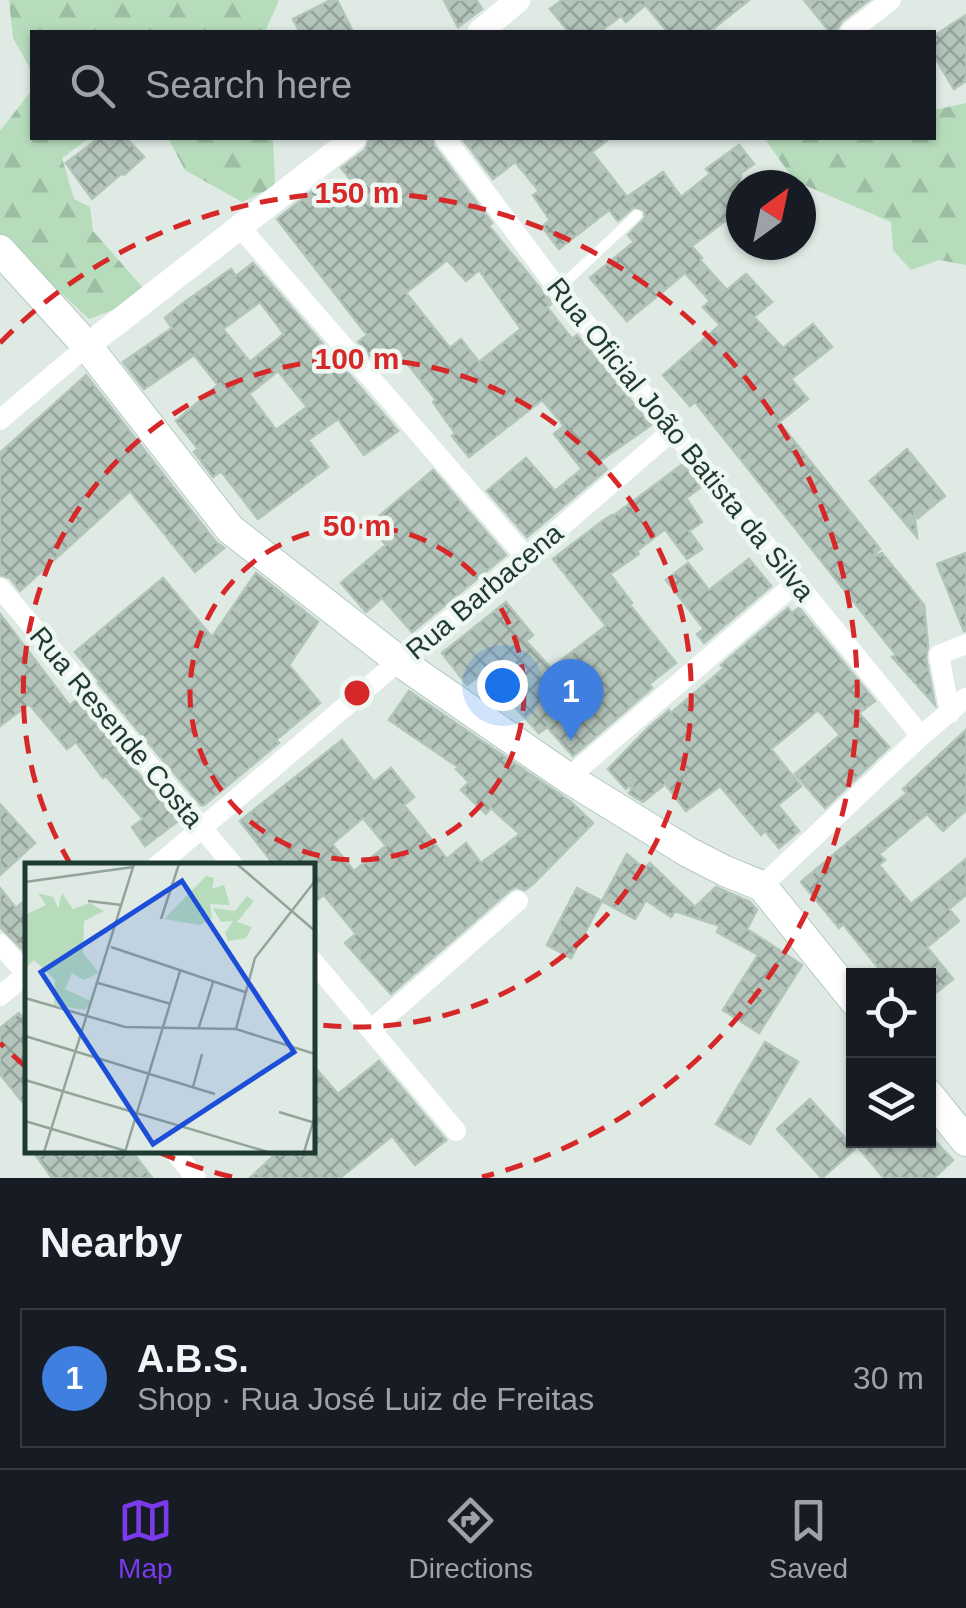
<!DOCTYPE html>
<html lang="en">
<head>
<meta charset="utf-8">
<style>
	body { margin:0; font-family:Arial,sans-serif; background:#20242c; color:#f1f3f6 }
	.controls { position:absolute; right:30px; bottom:30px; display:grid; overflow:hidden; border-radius:0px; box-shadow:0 2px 8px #0004 }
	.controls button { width:90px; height:90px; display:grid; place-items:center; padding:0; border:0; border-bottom:2px solid #363941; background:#171b24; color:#f1f3f6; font:50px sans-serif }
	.compass { position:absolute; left:726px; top:170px; width:90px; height:90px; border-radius:50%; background:#171b24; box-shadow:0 2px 8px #0004; rotate:33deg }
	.you { position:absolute; left:502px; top:685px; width:35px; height:35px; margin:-25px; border:8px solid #fff; border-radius:50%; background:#1a73e8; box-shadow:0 0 0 15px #1a73e833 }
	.badge { display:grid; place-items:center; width:65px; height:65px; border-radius:50%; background:#7c3aed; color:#fff; font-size:32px; font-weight:700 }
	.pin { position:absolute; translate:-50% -82px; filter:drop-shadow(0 2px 5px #0008) }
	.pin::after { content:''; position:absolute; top:52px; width:35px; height:30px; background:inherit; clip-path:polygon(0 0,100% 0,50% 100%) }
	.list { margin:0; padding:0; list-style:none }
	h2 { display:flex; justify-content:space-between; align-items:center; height:130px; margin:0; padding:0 40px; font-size:42px }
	h2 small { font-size:32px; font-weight:400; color:#9ea1a6 }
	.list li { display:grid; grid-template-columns:65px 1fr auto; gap:30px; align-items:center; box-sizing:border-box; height:140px; margin:0 20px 20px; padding:0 20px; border:2px solid #363941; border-radius:0px }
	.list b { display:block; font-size:38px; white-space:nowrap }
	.list p { margin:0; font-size:32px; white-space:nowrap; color:#9ea1a6 }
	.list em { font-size:32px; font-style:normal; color:#9ea1a6 }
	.icon { flex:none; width:55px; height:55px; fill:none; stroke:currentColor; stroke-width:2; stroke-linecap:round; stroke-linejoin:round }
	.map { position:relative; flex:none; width:966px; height:1178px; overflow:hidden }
	.search { position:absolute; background:#171b24; box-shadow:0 2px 8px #0004; left:30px; right:30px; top:30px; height:110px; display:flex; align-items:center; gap:25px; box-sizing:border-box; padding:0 35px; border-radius:0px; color:#9ea1a6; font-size:38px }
	.sheet { height:290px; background:#171b24 }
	nav { display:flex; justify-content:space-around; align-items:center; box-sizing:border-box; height:140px; border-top:2px solid #363941; background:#171b24; font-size:28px; color:#9ea1a6 }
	nav a { display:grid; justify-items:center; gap:5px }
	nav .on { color:#7c3aed }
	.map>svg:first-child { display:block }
	.forest { fill:url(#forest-firs) }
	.building { fill:url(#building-cross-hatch); stroke:#b1c4b9; stroke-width:2.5; fill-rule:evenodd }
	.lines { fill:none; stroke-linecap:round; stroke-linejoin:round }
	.secondary-casing { stroke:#b1cabe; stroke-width:32 }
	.service { stroke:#fff; stroke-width:10 }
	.minor { stroke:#fff; stroke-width:20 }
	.tertiary { stroke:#fff; stroke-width:25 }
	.secondary { stroke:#fff; stroke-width:30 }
	.ring { fill:none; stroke:#d62828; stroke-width:5; stroke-dasharray:18 12 }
	.labels { text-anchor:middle; stroke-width:9; stroke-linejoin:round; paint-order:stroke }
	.street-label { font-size:28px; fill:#1f3a30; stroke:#eef7f2 }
	.inset-road { fill:none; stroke:#92a49b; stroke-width:2.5 }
	.view { fill:#1d4ed8; fill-opacity:0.15; stroke:#1d4ed8; stroke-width:5 }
	.inset-edge { fill:none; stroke:#1f3a30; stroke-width:5 }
	.centre { fill:#d62828; stroke:#eef7f2; stroke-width:5 }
	.ring-label { font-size:30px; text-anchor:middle; font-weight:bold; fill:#d62828; stroke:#eef7f2; stroke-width:9; stroke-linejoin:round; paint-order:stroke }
</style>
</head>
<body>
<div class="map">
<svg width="966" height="1178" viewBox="0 0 966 1178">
	<defs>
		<pattern id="forest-firs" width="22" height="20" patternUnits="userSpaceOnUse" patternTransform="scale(2.5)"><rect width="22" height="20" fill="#b6dcbc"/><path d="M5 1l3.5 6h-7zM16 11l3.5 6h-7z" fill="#9cbea2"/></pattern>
		<pattern id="building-cross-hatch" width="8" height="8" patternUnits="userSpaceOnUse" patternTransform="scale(2.5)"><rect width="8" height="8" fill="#b4c5bc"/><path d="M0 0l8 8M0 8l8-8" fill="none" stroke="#92a199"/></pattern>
	</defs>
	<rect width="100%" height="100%" fill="#deeae3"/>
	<path class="forest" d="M9,0H279L265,32H32V72L13,38Z
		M32,90V138H89L62,158L74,199L90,207L93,231L150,296L89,319L0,236V131Z
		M966,103V265L939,260L911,270L893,250L891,222L795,181L764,138H934V110Z
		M168,138H273L275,186L242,202L185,170Z"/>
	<path class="building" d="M331,0H337L353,32H300L293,19Z
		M444,0H476L482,9L458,27Z
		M562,0H749L709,32H668L645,5L626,22L621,16L599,32H569L550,9Z
		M804,0H869L842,21L835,32H830Z
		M966,15V81L954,89L934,56V36Z
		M99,138H126L144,157L124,175L122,173L92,199L66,163Z
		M370,138H432L434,146L492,223L489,226L552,303L547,307L572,339L577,335L651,425L600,461L607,469L527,537L487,491L526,458L555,491L582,469L554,434L564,426L542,400L469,457L452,436L455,433L433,402L436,400L395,348L376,363L358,342L367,335L277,219L315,189L330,208L356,186L341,168L365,150ZM447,260L466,281L479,270L521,329L479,362L461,339L450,348L406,293Z
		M462,138H610L592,152L627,197L663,172L681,197L710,174L706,169L739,145L754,164L741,173V209L692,246L702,258L700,260L727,290L746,274L772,302L754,317L783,348L813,324L832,347L791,379L808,399L779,422L880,549L868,559L882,553L924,605L928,646L926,658L935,705L892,657L896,655L695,402L690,406L663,375L720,325L703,307L710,301L685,273L627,321L590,278L634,242L628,235L645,218L644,210L634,207L618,221L609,210L559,249L542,227L550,220L533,195L539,191L515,162L493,179Z
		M253,263L398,431L364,455L338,419L308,440L328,467L258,519L221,471L213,477L194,452L198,449L176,421L218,385L194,355L144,389L123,362L172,328L165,318L182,304L231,269L236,276ZM260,302L284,334L250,362L223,329ZM278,371L307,407L276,430L249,394Z
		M86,375L215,541L224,548L195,572L130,491L20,591L10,578L0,575V453Z
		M907,449L945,496L918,518L914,509L917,537L870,481Z
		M683,464L701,487L686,498L702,522L689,531L702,549L687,559L665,529L637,551L639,554L610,574L632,603L630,605L676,663L649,684L652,688L573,756L547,727L539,733L483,673L467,685L442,653L506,602L533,635L526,641L551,668L606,626L553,559L601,522L612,515L613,516Z
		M433,470L506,555L412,632L382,598L366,612L341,583L386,545L369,525Z
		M966,553V630L964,631L937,564Z
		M749,559L771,586L704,643L697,634L704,629L666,580L688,563L709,590Z
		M256,573L318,622L289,665L320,703L276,740L279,743L204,805H201L98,683L100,682L75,652L163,578L212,637Z
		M788,608L792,613L799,608L875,701L859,713L889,747L825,808L795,774L840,735L818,710L771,749L801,786L778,805L799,831L779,848L765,831L761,835L720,786L686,811L665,784L643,802L630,794L629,793L635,781L626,789L608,769L648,728L669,710L671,713L724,668L721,665Z
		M0,614L70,706L76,700L178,821L145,846L132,827L143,819L106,776L103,778L76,742L67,749L29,704L0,726Z
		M409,691L571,802L593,823L534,883L525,890L516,887L509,891L391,994L345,943L356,934L324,895L312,904V866H275L240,821L342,740L374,782L391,768L414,797L404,805L447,859L466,843L481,863L520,834L491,808L486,814L461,790L469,782L456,769L458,767L389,720ZM363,818L386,846L354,871L332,844Z
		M966,730V810L943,831L927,814L879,854L885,860L879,865L911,904L966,859V895L949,909L959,921L927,947L953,979L928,999V976H885L843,924L839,928L801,882L907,793L903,789Z
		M0,804L35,843L0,875Z
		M627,854L644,869L650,863L695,907L716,887L750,902L757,910L747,929L802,965L759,1033L723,1010L758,955L717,932L720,926L675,911L671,917L646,900L635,919L602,901Z
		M0,888L16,908L28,898V955L0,927Z
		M577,888L602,901L571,958L547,945Z
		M19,1013L28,1023V1109L0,1074V1028Z
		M765,1042L798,1062L750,1144L716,1124Z
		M379,1061L446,1140L415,1165L392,1136L340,1178H250L280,1150H312V1064L338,1094Z
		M810,1099L855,1149L822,1178L777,1129Z
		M930,1136L953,1160L934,1178H884L852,1140H928Z
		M32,1150H131L152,1178H52Z"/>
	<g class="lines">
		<defs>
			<path id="secondary" d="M0,250L87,346L230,529L399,661L568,778L688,852L725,871L762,886L854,1000
				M928,1094L966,1141"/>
		</defs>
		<use href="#secondary" class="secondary-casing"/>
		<path class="service" d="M558,289L637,215"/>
		<path class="minor" d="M850,32L891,0
			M445,138L558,289L921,736
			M240,227L526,557
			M0,420L87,346
			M0,588L234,866
			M950,713L939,655L966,644
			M568,778L797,582
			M157,866L399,661L526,557L672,431
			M762,886L921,736L966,698
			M0,944L28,976
			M312,960L456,1131
			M0,996L28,973
			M371,1030L518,901
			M173,1150L196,1178"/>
		<path class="tertiary" d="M480,32L518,0
			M87,346L354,138"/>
		<use href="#secondary" class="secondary"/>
	</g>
	<g class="ring">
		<circle cx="357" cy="693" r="167"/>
		<path d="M71 865A334 334 0 1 1 313 1024"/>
		<path d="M232 1177A500 500 0 0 1 158 1152M26 1067A500 500 0 0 1 0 1043M0 343A500 500 0 1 1 482 1177"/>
	</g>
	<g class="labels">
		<g class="street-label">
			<text transform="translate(681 439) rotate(51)" y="10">Rua Oficial João Batista da Silva</text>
			<text transform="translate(484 591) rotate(-40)" y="10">Rua Barbacena</text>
			<text transform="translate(117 727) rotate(50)" y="10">Rua Resende Costa</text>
		</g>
	</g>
	<g transform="translate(25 863)">
		<rect width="290" height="290" fill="#deeae3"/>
		<path d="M181,13L189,15L187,26L199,22L205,42L185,41L187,55L175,62L139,56ZM13,30L28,34L33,45L37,30L48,46L65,40L79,48L59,58L58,90L74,110L59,117L47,110L40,126L66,138L60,147L29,142L30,117L9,97L0,106V52L21,42ZM222,33L229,38L212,59L227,64L221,75L203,78L200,70L208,58L196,59L188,45L210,48Z" fill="#b6dcbc"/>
		<path class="inset-road" d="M212,1L290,68M0,19L108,4M63,38L97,42M136,56L154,1M86,84L220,129M73,120L146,141M0,135L100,164L211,166L290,191M174,164L188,119M211,166L230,95L290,18M0,173L190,231M0,217L243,289M168,224L177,191M254,249L287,259M0,258L101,288M19,289L109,1M100,289L155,108M279,289L290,253"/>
		<path class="view" d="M157,18L269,189L128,281L16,109Z"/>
		<rect width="290" height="290" class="inset-edge"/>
	</g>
	<circle cx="357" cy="693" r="15" class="centre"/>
	<g class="ring-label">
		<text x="357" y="203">150 m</text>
		<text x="357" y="369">100 m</text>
		<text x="357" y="536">50 m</text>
	</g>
</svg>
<div class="controls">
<button><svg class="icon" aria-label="locate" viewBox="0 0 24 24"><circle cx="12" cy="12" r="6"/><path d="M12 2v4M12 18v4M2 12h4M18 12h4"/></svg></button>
<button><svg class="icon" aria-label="layers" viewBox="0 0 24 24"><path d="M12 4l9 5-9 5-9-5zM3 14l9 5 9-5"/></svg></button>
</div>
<svg class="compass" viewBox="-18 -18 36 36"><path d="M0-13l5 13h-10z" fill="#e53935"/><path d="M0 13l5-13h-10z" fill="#9ea1a6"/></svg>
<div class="you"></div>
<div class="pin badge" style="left:571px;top:741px;background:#3f7fe0">1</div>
<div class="search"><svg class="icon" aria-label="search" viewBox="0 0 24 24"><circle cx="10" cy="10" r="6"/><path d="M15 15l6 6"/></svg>Search here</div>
</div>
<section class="sheet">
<h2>Nearby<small></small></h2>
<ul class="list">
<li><span class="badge" style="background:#3f7fe0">1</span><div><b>A.B.S.</b><p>Shop · Rua José Luiz de Freitas</p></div><em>30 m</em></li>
</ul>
</section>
<nav>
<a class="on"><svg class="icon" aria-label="map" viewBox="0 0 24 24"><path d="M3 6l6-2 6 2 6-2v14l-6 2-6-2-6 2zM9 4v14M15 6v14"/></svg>Map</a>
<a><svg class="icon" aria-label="directions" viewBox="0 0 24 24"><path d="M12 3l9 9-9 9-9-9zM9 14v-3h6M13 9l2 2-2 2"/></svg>Directions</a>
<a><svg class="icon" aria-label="saved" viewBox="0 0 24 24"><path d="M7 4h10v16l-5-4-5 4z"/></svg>Saved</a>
</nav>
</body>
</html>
